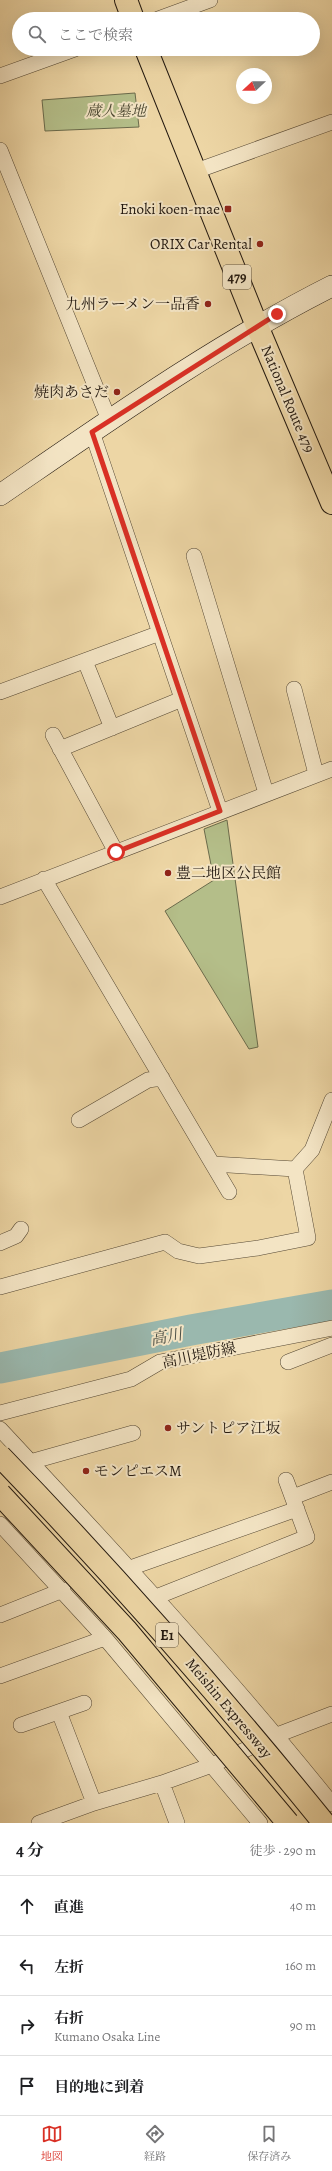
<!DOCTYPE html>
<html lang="ja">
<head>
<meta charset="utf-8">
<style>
	body { margin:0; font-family:Alegreya,"Noto Serif JP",serif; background:#f6f6f6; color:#202124 }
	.compass { position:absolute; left:236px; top:68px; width:36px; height:36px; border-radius:50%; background:#fff; box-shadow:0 4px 16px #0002; rotate:248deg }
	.stop { position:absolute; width:12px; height:12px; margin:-9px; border:3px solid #d93025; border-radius:50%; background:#fff }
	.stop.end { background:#d93025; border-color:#fff; box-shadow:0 1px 4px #0008 }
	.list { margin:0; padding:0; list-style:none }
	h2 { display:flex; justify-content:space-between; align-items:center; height:52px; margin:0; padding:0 16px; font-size:17px }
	h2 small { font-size:13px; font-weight:400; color:#757577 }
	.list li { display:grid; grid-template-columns:26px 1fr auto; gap:12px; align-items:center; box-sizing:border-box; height:60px; padding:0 16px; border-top:1px solid #e0e0e0 }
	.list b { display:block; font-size:15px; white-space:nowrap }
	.list p { margin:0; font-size:13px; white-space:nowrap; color:#757577 }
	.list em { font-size:13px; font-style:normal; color:#757577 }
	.icon { flex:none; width:22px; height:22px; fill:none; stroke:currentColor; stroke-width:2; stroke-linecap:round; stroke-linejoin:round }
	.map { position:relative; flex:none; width:332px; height:1823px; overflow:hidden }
	.search { position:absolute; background:#fff; box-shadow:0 4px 16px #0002; left:12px; right:12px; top:12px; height:44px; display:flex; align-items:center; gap:10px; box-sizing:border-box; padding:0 14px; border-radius:22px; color:#757577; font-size:15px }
	.sheet { height:292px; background:#fff }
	nav { display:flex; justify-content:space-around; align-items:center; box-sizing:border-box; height:56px; border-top:1px solid #e0e0e0; background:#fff; font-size:11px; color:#757577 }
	nav a { display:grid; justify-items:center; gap:2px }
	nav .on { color:#d93025 }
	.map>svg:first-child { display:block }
	.green { fill:#b4be89; stroke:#6b6b4c }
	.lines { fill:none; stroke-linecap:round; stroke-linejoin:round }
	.river { stroke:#9ab8ae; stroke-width:31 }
	.minor-casing { stroke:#554834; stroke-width:16 }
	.secondary-casing { stroke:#22180f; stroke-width:22 }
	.trunk-casing { stroke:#22180f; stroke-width:24 }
	.minor { stroke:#f3e4c4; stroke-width:15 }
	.secondary { stroke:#f3e4c4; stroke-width:21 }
	.trunk { stroke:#edd6a5; stroke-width:22 }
	.motorway-bridge-casing { stroke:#22180f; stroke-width:24; stroke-linecap:butt }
	.motorway-bridge { stroke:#edd6a5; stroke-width:22 }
	.route { stroke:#d93025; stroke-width:5 }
	.poi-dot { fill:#8f2418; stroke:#f3e4c4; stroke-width:1.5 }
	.labels { text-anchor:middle; stroke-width:4; stroke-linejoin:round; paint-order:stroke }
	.shield { fill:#f3e4c4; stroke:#615545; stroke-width:1 }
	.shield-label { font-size:14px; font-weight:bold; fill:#22180f }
	.park-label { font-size:15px; font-style:italic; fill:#4e4a34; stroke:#f3e4c4 }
	.poi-label { font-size:15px; fill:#22180f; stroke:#f3e4c4; text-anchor:end }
	.street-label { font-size:15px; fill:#22180f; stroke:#f3e4c4 }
	.water-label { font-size:16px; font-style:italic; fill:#4c5047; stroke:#f3e4c4 }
</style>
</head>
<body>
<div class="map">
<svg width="332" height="1823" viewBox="0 0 332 1823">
	<rect width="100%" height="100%" fill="#edd6a5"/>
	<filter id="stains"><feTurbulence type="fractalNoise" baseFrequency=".005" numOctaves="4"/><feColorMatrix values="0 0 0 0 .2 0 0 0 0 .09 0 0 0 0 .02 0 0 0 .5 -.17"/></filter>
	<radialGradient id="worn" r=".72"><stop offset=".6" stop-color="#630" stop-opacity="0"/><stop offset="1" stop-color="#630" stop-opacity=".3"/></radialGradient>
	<path class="green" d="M135,93L139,127L45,131L42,100Z
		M227,820L258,1047L249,1049L165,911L214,880L204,829Z"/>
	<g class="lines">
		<path class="river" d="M0,1368L191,1330L332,1305"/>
		<defs>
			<path id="minor" d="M158,19L210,0
				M0,76L75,49
				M0,150L109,420
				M196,171L332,122
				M92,432L220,811
				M194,556L266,793
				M85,661L112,728
				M294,689L316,774
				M0,692L160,633
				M53,735L116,852
				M60,749L182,699
				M44,879L229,1192
				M0,897L332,769
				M79,1120L148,1080L162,1078
				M213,1164L295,1169L312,1150L332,1100
				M0,1243L16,1236L21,1229
				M0,1287L165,1242L178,1251L199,1256L258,1248L308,1238L295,1169
				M288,1362L332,1345
				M0,1413L131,1379L160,1362L332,1328
				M0,1429C114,1551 228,1674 332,1804
				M30,1462L133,1433
				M293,1497L332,1482
				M0,1524L105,1638L260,1823
				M130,1568L297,1509
				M156,1597L307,1537L286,1480
				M0,1615L63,1590
				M0,1676L105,1638
				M59,1712L94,1803
				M21,1725L84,1703
				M162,1783L177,1823
				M39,1823L94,1803L162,1783L212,1765L277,1735L332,1714"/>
			<path id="secondary" d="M0,495C108,421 215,345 332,286"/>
			<path id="trunk" d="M126,0L133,19
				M146,49L257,326L332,503"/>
		</defs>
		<use href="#minor" class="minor-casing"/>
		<use href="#secondary" class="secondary-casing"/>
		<use href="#trunk" class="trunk-casing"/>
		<use href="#minor" class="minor"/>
		<use href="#secondary" class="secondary"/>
		<use href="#trunk" class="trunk"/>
		<defs>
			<path id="motorway-bridge" d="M0,1456C114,1574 221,1696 324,1823
				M0,1494L127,1631L288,1823"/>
		</defs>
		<use href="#motorway-bridge" class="motorway-bridge-casing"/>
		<use href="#motorway-bridge" class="motorway-bridge"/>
	</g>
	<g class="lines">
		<path class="route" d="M116,852L220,811L92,432L277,314"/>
	</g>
	<g class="poi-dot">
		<rect x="224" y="205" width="8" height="8" rx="2"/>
		<circle cx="260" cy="244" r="4"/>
		<circle cx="208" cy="304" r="4"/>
		<circle cx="117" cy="392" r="4"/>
		<circle cx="168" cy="873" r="4"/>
		<circle cx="168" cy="1428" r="4"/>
		<circle cx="86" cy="1471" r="4"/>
	</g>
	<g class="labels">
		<g class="shield">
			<rect x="223" y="265" width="28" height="24" rx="3"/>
			<rect x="156" y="1623" width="22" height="24" rx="3"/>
		</g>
		<g class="shield-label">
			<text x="237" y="282">479</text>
			<text x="167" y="1640">E1</text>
		</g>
		<g class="park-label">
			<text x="116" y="116">蔵人墓地</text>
		</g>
		<g class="poi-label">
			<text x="220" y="214">Enoki koen-mae</text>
			<text x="252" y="249">ORIX Car Rental</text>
			<text x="200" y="309">九州ラーメン一品香</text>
			<text x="109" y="397">焼肉あさだ</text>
			<text x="176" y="878" text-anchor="start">豊二地区公民館</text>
			<text x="176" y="1433" text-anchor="start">サントピア江坂</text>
			<text x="94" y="1476" text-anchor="start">モンピエスM</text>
		</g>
		<g class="street-label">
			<text transform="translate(288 399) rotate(67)" y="5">National Route 479</text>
			<text transform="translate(199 1355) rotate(-12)" y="5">高川堤防線</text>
			<text transform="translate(229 1708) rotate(50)" y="5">Meishin Expressway</text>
		</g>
		<g class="water-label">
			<text transform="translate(166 1336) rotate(-11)" y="6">高川</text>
		</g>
	</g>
	<rect width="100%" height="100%" filter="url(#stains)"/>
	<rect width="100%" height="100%" fill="url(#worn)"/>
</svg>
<svg class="compass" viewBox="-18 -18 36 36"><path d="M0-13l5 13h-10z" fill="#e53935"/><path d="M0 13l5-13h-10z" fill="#757577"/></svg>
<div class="stop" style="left:116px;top:852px"></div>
<div class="stop end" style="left:277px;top:314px"></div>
<div class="search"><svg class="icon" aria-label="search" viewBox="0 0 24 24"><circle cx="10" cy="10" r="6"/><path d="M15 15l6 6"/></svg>ここで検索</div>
</div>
<section class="sheet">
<h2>4 分<small>徒歩 · 290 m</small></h2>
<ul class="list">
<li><svg class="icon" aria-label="ahead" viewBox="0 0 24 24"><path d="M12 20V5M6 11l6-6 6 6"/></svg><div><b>直進</b></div><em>40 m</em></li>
<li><svg class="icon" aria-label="left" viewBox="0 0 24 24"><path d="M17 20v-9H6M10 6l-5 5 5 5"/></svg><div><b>左折</b></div><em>160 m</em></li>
<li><svg class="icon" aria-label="right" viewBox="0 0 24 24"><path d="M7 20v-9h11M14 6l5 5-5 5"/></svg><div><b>右折</b><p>Kumano Osaka Line</p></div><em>90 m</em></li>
<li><svg class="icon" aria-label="arrive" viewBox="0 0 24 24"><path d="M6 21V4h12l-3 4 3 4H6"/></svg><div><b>目的地に到着</b></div></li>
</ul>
</section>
<nav>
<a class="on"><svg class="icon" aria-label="map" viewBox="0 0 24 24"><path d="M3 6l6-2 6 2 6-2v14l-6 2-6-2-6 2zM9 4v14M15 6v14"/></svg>地図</a>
<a><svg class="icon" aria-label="directions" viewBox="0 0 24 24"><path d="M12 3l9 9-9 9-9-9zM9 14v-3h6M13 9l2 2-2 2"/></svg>経路</a>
<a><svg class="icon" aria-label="saved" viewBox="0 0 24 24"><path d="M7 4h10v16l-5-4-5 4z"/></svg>保存済み</a>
</nav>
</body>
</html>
